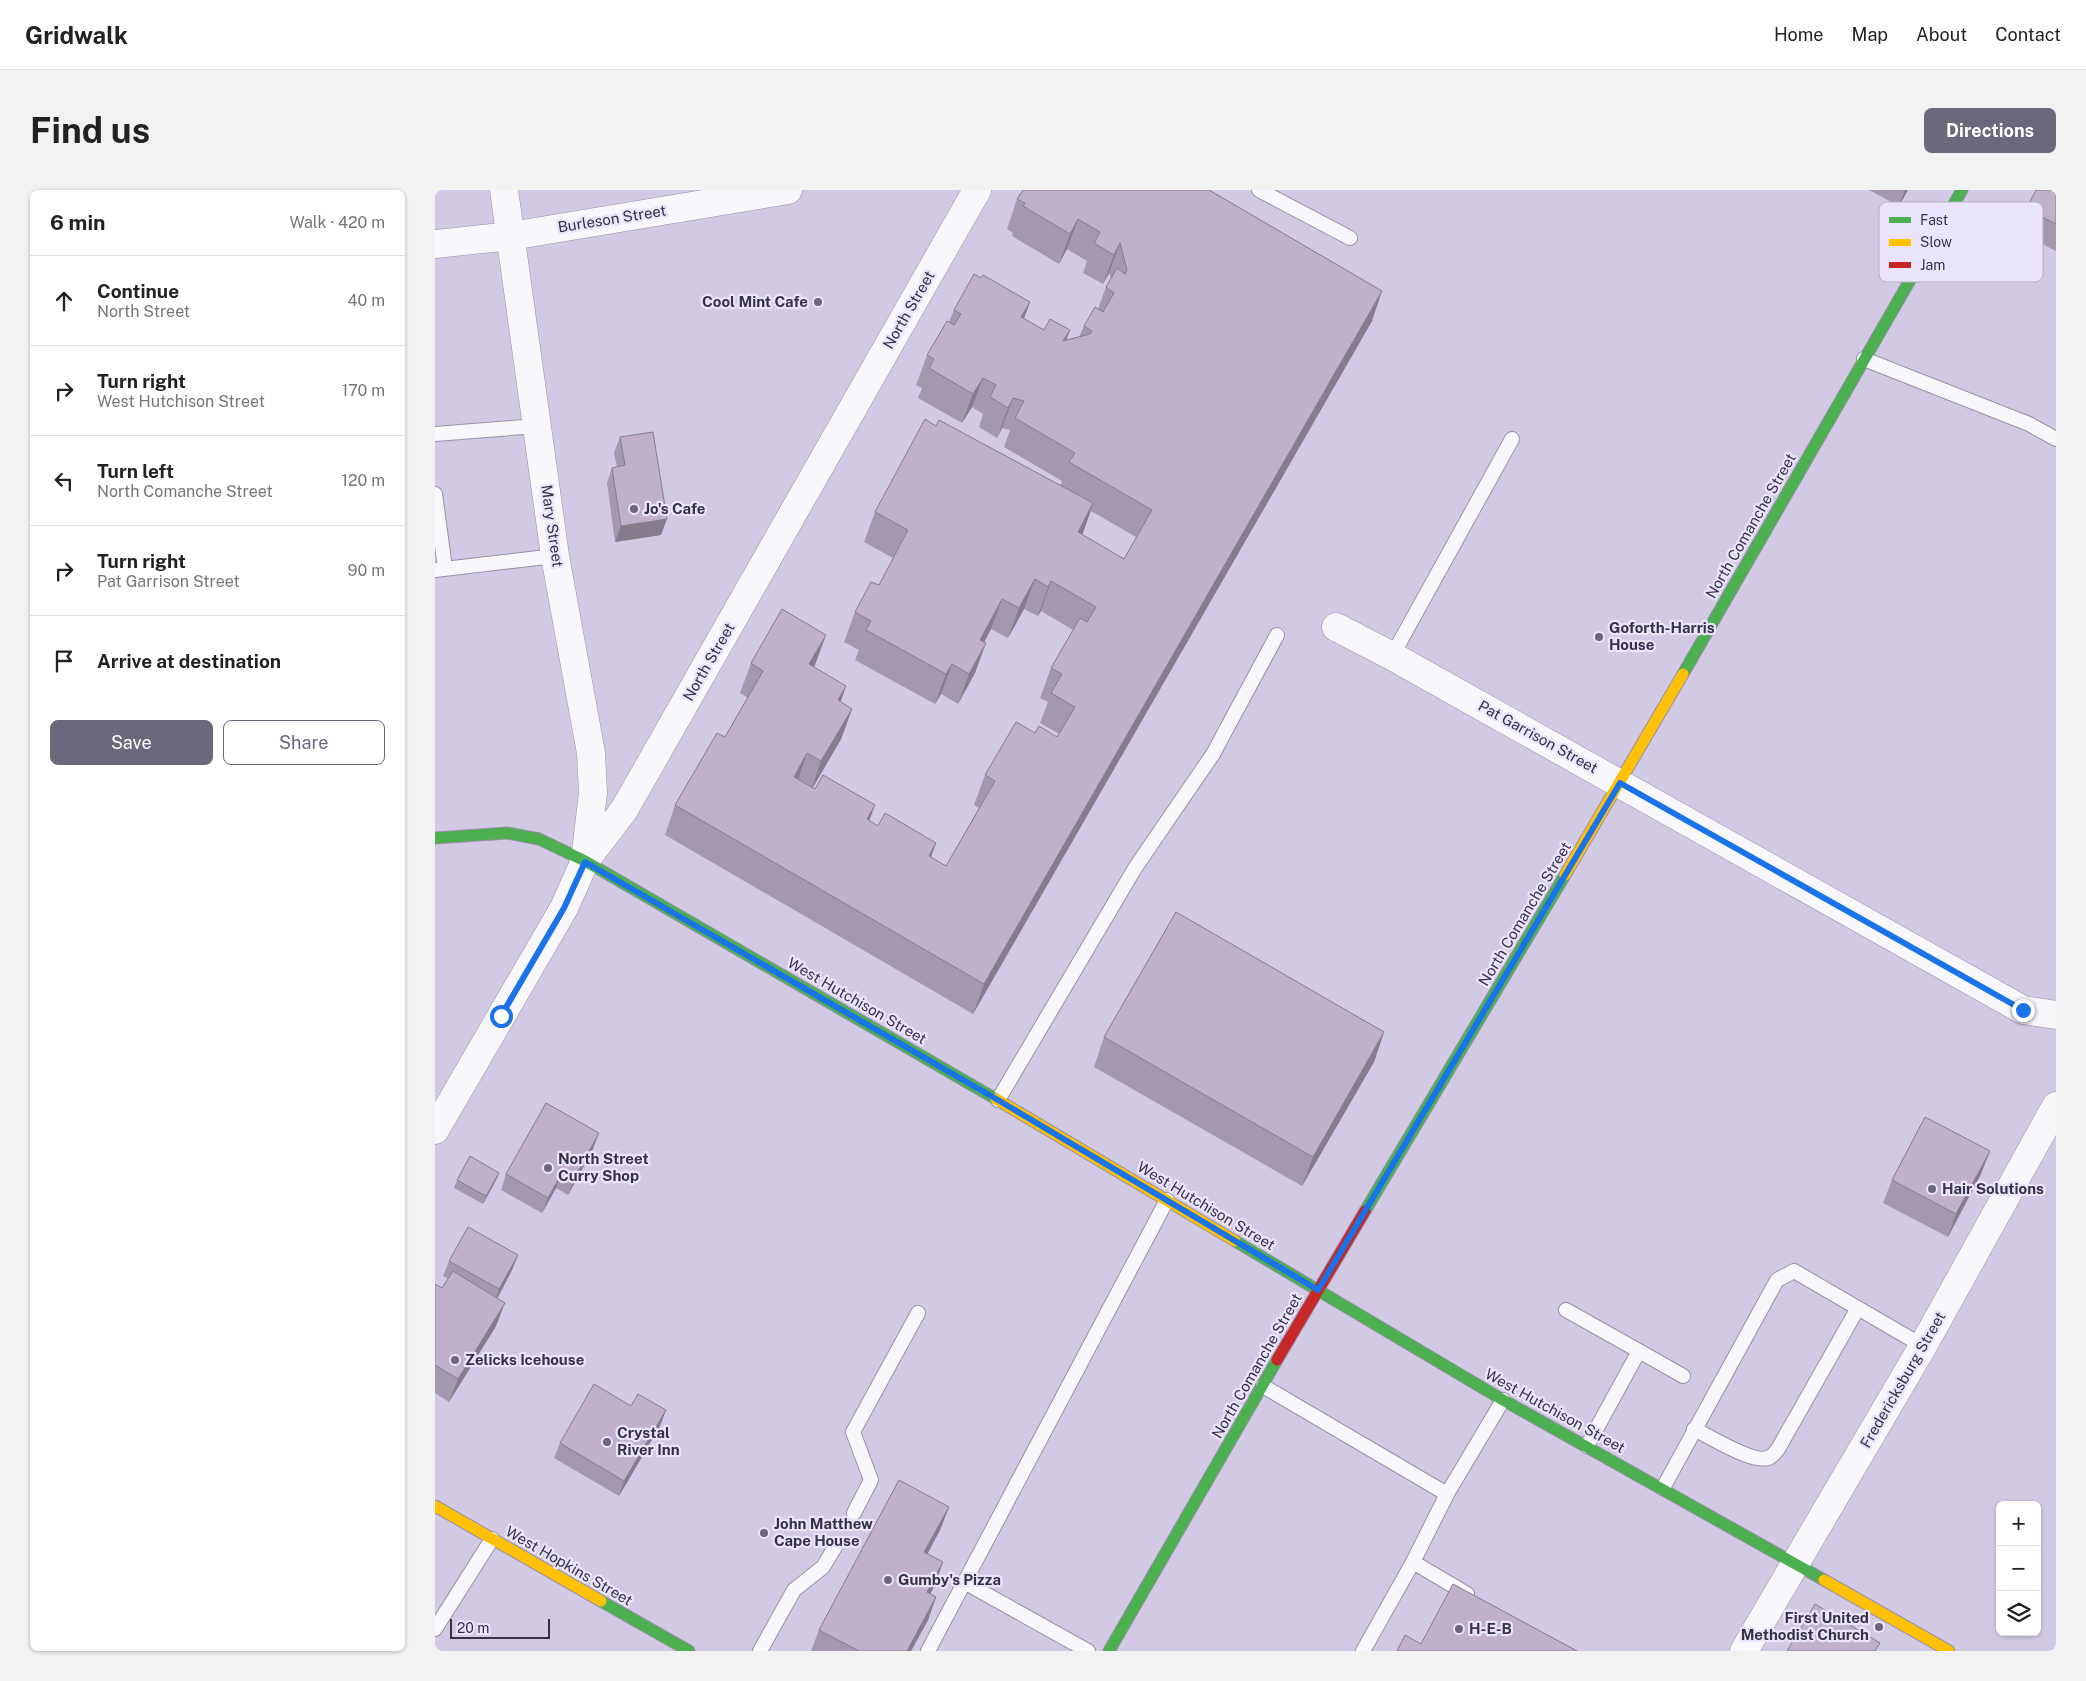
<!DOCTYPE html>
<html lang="en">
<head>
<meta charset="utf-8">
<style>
	body { margin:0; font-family:"Public Sans",sans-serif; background:#f2f2f2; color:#222 }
	.controls { position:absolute; right:15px; bottom:15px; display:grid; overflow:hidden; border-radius:8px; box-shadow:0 1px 4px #0004 }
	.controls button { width:45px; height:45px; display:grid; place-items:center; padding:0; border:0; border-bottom:1px solid #e0e0e0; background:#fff; color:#222; font:25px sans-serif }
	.scale { position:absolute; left:15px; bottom:12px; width:100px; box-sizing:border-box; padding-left:5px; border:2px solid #363144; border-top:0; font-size:14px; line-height:18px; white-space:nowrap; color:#363144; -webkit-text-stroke:4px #ebe4fd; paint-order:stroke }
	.stop { position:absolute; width:15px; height:15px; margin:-11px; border:4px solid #1a73e8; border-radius:50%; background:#fff }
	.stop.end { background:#1a73e8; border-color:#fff; box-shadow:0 1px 5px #0008 }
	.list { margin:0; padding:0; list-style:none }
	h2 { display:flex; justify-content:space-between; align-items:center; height:65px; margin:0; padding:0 20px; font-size:21px }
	h2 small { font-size:16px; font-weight:400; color:#767676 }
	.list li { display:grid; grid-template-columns:32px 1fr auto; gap:15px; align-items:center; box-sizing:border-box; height:90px; padding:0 20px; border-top:1px solid #e0e0e0 }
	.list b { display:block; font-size:19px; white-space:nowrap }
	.list p { margin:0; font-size:16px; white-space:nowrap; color:#767676 }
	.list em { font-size:16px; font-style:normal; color:#767676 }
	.actions { display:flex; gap:10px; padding:15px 20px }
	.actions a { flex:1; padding:11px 0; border:1px solid #6d677c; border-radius:8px; text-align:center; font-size:18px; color:#6d677c }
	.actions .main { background:#6d677c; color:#fff }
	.icon { flex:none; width:28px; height:28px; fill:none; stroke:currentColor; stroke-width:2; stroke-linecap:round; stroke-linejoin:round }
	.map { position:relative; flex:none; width:1621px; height:1461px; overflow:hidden; border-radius:8px }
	header { display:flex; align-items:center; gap:30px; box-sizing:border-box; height:70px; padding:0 25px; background:#fff; border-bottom:1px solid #e0e0e0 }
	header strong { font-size:24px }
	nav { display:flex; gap:28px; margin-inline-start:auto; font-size:18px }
	.intro { display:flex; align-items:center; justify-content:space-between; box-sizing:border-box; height:120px; padding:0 30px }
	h1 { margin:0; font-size:35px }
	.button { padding:12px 22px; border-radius:8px; background:#6d677c; color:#fff; font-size:18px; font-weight:700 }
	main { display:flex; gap:30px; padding:0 30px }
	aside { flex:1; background:#fff; border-radius:8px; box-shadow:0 1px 4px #0004 }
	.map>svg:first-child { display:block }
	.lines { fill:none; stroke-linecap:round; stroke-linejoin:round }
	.lane-casing { stroke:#9891a6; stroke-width:16 }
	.street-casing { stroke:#9891a6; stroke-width:29 }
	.fast-casing { stroke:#9891a6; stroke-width:13 }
	.slow-casing { stroke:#9891a6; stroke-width:13 }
	.jam-casing { stroke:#9891a6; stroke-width:13 }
	.lane { stroke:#f8f7fb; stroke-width:14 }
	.street { stroke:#f8f7fb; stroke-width:28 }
	.fast { stroke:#4caf50; stroke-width:11 }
	.slow { stroke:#ffc107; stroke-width:11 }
	.jam { stroke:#c62828; stroke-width:11 }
	.wall { fill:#a498ae; fill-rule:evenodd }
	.shaded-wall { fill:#867c8d }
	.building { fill:#bfb1ca; stroke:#867c8d }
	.route { stroke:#1a73e8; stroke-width:6 }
	.poi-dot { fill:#6d677c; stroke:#ebe4fd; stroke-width:2 }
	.labels { text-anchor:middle; stroke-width:4.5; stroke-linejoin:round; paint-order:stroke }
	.street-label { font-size:15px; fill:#363144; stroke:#ebe4fd }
	.poi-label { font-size:15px; font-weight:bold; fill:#363144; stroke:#ebe4fd; text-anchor:start }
	.key { fill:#ebe4fd; stroke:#b5aec6; stroke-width:1 }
	.key-label { font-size:14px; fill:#363144 }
</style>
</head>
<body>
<header>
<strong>Gridwalk</strong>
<nav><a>Home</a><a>Map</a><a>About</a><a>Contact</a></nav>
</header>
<div class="intro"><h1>Find us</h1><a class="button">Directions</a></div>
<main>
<aside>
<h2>6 min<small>Walk · 420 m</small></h2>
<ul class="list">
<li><svg class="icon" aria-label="ahead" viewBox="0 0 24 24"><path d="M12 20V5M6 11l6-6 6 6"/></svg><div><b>Continue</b><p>North Street</p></div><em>40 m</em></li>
<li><svg class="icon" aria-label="right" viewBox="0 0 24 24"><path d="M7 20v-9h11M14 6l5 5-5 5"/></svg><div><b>Turn right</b><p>West Hutchison Street</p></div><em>170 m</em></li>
<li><svg class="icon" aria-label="left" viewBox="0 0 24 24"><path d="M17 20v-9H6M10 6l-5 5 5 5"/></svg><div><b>Turn left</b><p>North Comanche Street</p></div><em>120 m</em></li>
<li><svg class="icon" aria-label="right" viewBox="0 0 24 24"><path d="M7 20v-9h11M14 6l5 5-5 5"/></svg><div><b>Turn right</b><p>Pat Garrison Street</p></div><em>90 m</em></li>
<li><svg class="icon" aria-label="arrive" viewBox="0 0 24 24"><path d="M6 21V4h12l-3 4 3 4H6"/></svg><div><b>Arrive at destination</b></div></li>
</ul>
<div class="actions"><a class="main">Save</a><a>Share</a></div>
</aside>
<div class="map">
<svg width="1621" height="1461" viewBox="0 0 1621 1461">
	<rect width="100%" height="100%" fill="#d2cae5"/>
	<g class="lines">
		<defs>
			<path id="lane" d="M824,0L915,48
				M1429,169L1594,234L1621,249
				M0,244L102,236
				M0,304L10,378
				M0,380L120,366
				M957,466L1077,249
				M563,910L700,678L778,564L842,445
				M1131,1120L1204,1161L1152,1256
				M1204,1161L1248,1186
				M828,1196L1012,1304
				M1259,1239C1274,1246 1321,1276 1335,1267C1338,1266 1341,1261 1343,1259L1423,1118
				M1228,1298L1342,1090L1359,1081L1488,1156
				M419,1323L436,1290L418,1242L483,1123
				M978,1372L1032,1404
				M529,1392L653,1461
				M0,1439L57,1349
				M325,1461L359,1400L388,1377L400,1357
				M493,1461L732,1010
				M928,1461L978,1372L1012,1304L1068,1210"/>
			<path id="street" d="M69,0L120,366L156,563L158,603L150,670
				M0,54L76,46L353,0
				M901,437L957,466L1588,820L1621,825
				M0,940L129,718L150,671L189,620L542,0
				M1309,1461L1488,1156L1621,916"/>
			<path id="fast" d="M1248,484L1527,0
				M0,648L72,643L104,649L150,671L561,909
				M930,1021L1130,685
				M800,1051L1068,1210L1389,1390
				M166,1411L254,1461
				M674,1461L842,1170"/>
			<path id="slow" d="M1130,685L1248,484
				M561,909L800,1051
				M0,1316L166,1411
				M1389,1390L1514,1461"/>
			<path id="jam" d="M842,1170L930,1021"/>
		</defs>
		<use href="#lane" class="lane-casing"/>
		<use href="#street" class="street-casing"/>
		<use href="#fast" class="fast-casing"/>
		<use href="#slow" class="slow-casing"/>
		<use href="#jam" class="jam-casing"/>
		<use href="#lane" class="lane"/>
		<use href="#street" class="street"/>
		<use href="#fast" class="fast"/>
		<use href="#slow" class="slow"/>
		<use href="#jam" class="jam"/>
	</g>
	<path class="wall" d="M588,0L937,131L538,824L230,645L240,615L290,547L313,508L305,503L316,473L380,475L379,477L406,512L417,519L406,549L377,598L443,636L501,653L496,667L511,676L544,618L539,615L550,585L600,543L622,547L624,544L605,533L613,512L605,508L616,478L638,440L606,421L603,426L589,419L573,448L556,439L549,453L540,483L523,514L506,504L500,514L420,470L424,460L409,452L420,422L444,395L458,368L429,352L440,322L501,236L626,295L627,291L569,257L575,240L567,238L562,248L544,237L548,224L537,217L527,233L483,208L487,198L481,195L492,165L514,132L519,120L546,88L595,112L589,128L609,140H635L631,150L644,147L649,136L663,119L671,97L676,89L674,83L668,94L648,83L652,71L632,59L624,74L577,46L578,43L572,39L582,9ZM656,321L701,347L689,369L647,345Z
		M1434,0H1473L1464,16Z
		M1621,0V61L1583,42L1591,19Z
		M185,247L226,345L180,352L172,293L177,278L182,277L179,263Z
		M949,842L939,872L867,996L659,877L669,847Z
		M158,959L133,1005L121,998L107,1023L66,1000L71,984Z
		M64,983L61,990L48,1014L19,998L22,990Z
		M1546,984L1513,1047L1448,1013L1457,990Z
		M83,1065L77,1080L62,1108L61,1136L14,1212L0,1203V1094L7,1098L13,1089L8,1086L14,1071Z
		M196,1216L231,1220L225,1236L184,1306L119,1268L125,1253Z
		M514,1317L505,1340L493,1363L500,1395L495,1404L501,1407L493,1430L476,1461H376L384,1440Z"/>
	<path class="shaded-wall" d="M1470,0H1473L1464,16Z
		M643,29L632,59L624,74L635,44Z
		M685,53L674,83L668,94L679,65Z
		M947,101L937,131L538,824L549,794Z
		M595,112L584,142L586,127Z
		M635,140L624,170L628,151Z
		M548,188L537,217L527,233L538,204Z
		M578,208L567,238L562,248L573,218Z
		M658,313L648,343L632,372L643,342Z
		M232,329L226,345L180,352L186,336Z
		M600,389L589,419L573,448L584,418Z
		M616,391L606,421L603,426L613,397Z
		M567,409L556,439L534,480L545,450Z
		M391,445L380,475L363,504L374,474Z
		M551,453L540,483L523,514L534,484Z
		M517,474L506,504L500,514L511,484Z
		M411,496L401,526L403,510Z
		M417,519L406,549L376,601L386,571Z
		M372,563L362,593L359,587Z
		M440,615L429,645L432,629Z
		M501,653L490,683L494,666Z
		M949,842L939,872L867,996L878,967Z
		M164,943L158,959L133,1005L139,989Z
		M1555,961L1546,984L1513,1047L1521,1024Z
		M64,983L61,990L48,1014L51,1006Z
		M127,983L121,998L107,1023L113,1008Z
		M83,1065L77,1080L59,1115L64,1099Z
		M70,1113L61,1136L14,1212L23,1189Z
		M231,1220L225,1236L184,1306L189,1291Z
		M514,1317L505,1340L481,1384L489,1362Z
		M508,1372L500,1395L484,1425L492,1402Z
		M501,1407L493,1430L476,1461H472Z"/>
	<path class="building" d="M588,0H774L947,101L549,794L240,615L282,543L290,547L328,481L316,473L347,419L391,445L374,474L411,496L403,510L417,519L386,571L372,563L359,587L380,599L388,585L440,615L432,629L443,636L450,623L501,653L494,666L511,676L560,591L550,585L581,532L600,543L604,536L622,547L640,517L616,503L627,484L616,478L645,428L652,432L661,417L616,391L613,397L600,389L584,418L567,409L545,450L551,453L534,484L517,474L511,484L431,440L436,431L420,422L436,392L444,395L473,340L440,322L490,229L501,236L504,230L658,313L643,342L689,369L717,320L634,272L640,263L580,228L589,211L578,208L573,218L555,207L561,195L548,188L538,204L494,178L499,169L492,165L512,131L519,135L526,124L519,120L539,84L546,88L548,85L595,112L586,127L609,140L615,129L635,140L628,151L655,144L657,141L649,136L660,117L668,122L679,103L671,97L682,78L690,84L692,80L685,53L679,65L659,53L665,42L643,29L635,44L588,16L590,13L582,9Z
		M1601,0H1621V34L1591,19Z
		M218,242L232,329L186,336L177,278L190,275L185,247Z
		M741,722L949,842L878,967L669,847Z
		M111,913L164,943L139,989L127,983L113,1008L71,984Z
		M1490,927L1555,961L1521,1024L1457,990Z
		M35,966L64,983L51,1006L22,990Z
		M33,1037L83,1065L64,1099L14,1071Z
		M18,1081L70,1113L23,1189L0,1175V1094L7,1098Z
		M159,1194L196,1216L203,1204L231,1220L189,1291L125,1253Z
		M464,1290L514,1317L489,1362L508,1372L492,1402L501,1407L472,1461H424L384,1440Z
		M1018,1394L1142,1461H962L970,1445L986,1454Z
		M1380,1414L1445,1453L1440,1461H1352Z"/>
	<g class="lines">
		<path class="route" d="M66,826L129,718L150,672L563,910L883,1100L1185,593L1588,820"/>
	</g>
	<g class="poi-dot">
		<circle cx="383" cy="112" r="5"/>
		<circle cx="199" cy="319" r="5"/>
		<circle cx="1164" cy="447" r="5"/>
		<circle cx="113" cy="978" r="5"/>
		<circle cx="1497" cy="999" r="5"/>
		<circle cx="20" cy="1170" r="5"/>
		<circle cx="172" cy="1252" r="5"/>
		<circle cx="329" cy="1343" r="5"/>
		<circle cx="453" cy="1390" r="5"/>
		<circle cx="1444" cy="1437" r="5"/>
		<circle cx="1024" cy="1439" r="5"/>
	</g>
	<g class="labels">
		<g class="street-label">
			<text transform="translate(177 29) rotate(-9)" y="5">Burleson Street</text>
			<text transform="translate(474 120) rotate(-60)" y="5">North Street</text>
			<text transform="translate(117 336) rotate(82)" y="5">Mary Street</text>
			<text transform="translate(1316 336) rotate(-60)" y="5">North Comanche Street</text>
			<text transform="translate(274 472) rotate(-60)" y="5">North Street</text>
			<text transform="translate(1103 547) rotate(29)" y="5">Pat Garrison Street</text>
			<text transform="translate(1090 724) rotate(-59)" y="5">North Comanche Street</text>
			<text transform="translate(422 811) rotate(30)" y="5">West Hutchison Street</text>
			<text transform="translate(771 1016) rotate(31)" y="5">West Hutchison Street</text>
			<text transform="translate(822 1176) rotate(-60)" y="5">North Comanche Street</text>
			<text transform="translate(1468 1190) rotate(-60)" y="5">Fredericksburg Street</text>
			<text transform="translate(1120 1221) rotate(29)" y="5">West Hutchison Street</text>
			<text transform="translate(134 1376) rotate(30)" y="5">West Hopkins Street</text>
		</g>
		<g class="poi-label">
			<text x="373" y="117" text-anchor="end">Cool Mint Cafe</text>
			<text x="209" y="324">Jo's Cafe</text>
			<text x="1174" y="443">Goforth-Harris<tspan x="1174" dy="17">House</tspan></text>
			<text x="123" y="974">North Street<tspan x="123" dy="17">Curry Shop</tspan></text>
			<text x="1507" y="1004">Hair Solutions</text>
			<text x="30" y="1175">Zelicks Icehouse</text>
			<text x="182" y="1248">Crystal<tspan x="182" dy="17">River Inn</tspan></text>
			<text x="339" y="1339">John Matthew<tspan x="339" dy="17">Cape House</tspan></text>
			<text x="463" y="1395">Gumby's Pizza</text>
			<text x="1434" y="1433" text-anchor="end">First United<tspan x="1434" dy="17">Methodist Church</tspan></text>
			<text x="1034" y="1444">H-E-B</text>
		</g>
	</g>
	<rect x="1444" y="12" width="164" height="80" rx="8" class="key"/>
	<rect x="1454" y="27" width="22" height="6" fill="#4caf50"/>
	<rect x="1454" y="49" width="22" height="7" fill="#ffc107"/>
	<rect x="1454" y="72" width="22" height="6" fill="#c62828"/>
	<g class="key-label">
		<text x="1485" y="35">Fast</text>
		<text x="1485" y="57">Slow</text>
		<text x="1485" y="80">Jam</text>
	</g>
</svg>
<div class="controls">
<button>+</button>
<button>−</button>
<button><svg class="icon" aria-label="layers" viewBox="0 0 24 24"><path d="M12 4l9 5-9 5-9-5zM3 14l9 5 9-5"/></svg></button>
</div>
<div class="scale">20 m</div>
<div class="stop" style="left:66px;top:826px"></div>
<div class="stop end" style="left:1588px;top:820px"></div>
</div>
</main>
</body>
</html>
